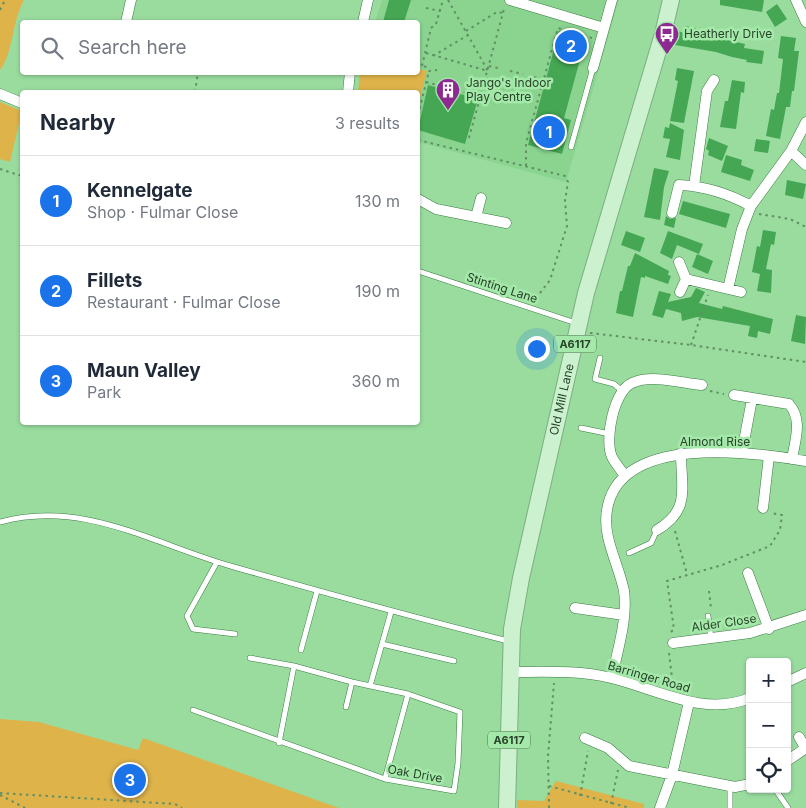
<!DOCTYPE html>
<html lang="en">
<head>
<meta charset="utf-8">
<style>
	body { margin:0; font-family:Inter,sans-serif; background:#f2f2f3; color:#1f2937 }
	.controls { position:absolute; right:15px; bottom:15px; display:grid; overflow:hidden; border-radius:5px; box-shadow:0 1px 4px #0004 }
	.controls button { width:45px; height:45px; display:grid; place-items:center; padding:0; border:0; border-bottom:1px solid #e0e1e3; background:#fff; color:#1f2937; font:25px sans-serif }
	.you { position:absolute; left:536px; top:348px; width:18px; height:18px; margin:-12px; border:4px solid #fff; border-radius:50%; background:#1a73e8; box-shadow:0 0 0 8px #1a73e833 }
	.badge { display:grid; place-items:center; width:32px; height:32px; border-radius:50%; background:#1a73e8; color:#fff; font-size:16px; font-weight:700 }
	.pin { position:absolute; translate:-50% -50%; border:2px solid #fff; box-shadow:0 1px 5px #0006 }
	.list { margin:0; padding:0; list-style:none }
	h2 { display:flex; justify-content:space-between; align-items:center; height:65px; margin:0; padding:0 20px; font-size:21px }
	h2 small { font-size:16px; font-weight:400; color:#747a83 }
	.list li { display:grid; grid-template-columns:32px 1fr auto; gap:15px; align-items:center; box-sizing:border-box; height:90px; padding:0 20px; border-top:1px solid #e0e1e3 }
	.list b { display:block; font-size:19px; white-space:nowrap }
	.list p { margin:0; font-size:16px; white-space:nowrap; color:#747a83 }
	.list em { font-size:16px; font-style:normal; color:#747a83 }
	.icon { flex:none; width:28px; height:28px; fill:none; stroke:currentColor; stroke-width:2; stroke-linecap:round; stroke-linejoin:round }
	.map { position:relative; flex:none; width:806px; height:808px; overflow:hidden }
	.search { position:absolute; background:#fff; box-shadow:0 1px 4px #0004; left:20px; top:20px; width:400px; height:55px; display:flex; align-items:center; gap:12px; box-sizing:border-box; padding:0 18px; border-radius:5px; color:#747a83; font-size:19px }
	.panel { position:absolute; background:#fff; box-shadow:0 1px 4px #0004; left:20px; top:90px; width:400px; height:335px; border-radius:5px }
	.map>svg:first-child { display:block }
	.built { fill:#8ad490 }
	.green { fill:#deb34a }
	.building { fill:#45a653 }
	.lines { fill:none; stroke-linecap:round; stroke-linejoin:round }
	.lane-casing { stroke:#3b7c43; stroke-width:6 }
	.street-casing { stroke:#3b7c43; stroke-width:11 }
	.primary-casing { stroke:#7cae7f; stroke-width:18 }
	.path { stroke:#619064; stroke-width:2; stroke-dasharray:2.5 4; stroke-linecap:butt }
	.lane { stroke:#fff; stroke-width:5 }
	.street { stroke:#fff; stroke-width:10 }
	.primary { stroke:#cbf1ce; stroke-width:16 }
	.labels { text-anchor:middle; stroke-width:5; stroke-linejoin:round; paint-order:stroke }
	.shield { fill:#a5e9aa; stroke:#4e7550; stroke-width:1 }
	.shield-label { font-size:11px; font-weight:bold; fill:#28432a }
	.poi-label { font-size:12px; fill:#28432a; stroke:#a5e9aa; text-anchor:start }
	.street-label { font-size:12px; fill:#28432a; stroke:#a5e9aa }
</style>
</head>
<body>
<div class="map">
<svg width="806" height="808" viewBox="0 0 806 808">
	<rect width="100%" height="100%" fill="#99dc9e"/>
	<path class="built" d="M382,0H619L566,182L418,142V105L426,71L418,69V22H375Z"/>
	<path class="green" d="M0,0H24C12,21 13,54 0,70Z
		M418,69L427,71L418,105V92H358L360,73L418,72Z
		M0,102L22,111L10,162L0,159Z
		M0,719L39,722L138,750L143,738L339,808H0Z
		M556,781L644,804V808H517V800L544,801Z"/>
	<path class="building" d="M389,0H411L404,22H383Z
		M720,0H764L762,12L720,5Z
		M777,4L787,19L775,27L766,12Z
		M686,26L698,29L697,33L745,44L744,48L764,51L762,64L746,62L747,60L732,57L716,52L675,45L678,31L684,33Z
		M559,31L586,38L564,118L571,120L562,154L528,145Z
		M781,36L796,38L794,51H799L794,91H792L790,107H786L780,139L766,136L771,109L774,110L777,93H779L783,59L778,58Z
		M677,68L694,71L684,123L670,121L678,81L675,80Z
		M732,80L745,82L744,93L741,92L736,129L720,127L725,101H728Z
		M428,85L478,99L465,144L418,130Z
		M670,123L684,130L680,160L666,157L670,139L663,138L665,127L669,128Z
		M709,138L728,146L722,161L708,155L709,151L706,149Z
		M756,139L770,141L768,153L754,151Z
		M726,155L742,160L741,165L754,170L750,181L721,172Z
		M654,168L669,171L664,187L660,220L644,217Z
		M787,180L806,184L803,199L785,195Z
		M683,201L730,214L726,228L679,214Z
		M666,216L670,219L676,218L674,228L664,225Z
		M763,230L776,232L774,245L771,244L766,269L772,270L771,293L757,291L760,274L752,272L757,246L760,247Z
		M626,231L645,238L640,252L621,245Z
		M668,231L703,244L699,254L677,245L672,259L660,253Z
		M635,253L669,271L668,275L671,276L668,284L645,276V278L641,277L633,317L616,313L620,291H622L628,266H630Z
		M697,254L713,261L708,274L692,267Z
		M696,288L705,292L699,303L722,309L723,306L773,319L770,334L758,331L757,338L748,336L750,326L697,317L682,321L681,313L666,309L663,318L652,315L659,291L671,294L668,302L691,297Z
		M796,315L806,317L805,344L791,341Z"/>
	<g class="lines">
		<defs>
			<path id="lane" d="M571,147L593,68
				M418,271L576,323
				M600,358L595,379L614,384L621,390
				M581,428L610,434
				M0,522C84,499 155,545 234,567C325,593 416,618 508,641
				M629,553L651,543L657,530
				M217,562L187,616L193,629L235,634
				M708,616L711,638
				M382,644L454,661
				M301,650L317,591
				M250,658L294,666L279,743
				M370,686L391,612
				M346,707L352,682
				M193,710L385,779L454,791L458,763L460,712L408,694L352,682L294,666
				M385,779L408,694
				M775,789L788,808
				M730,808V786"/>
			<path id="street" d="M510,0L604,28
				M796,0L806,22
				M126,22L131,0
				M363,22L368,0
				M593,68L612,0
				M348,92L350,72
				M0,94L22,103
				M791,151L806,165
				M694,186L707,91L714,80
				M418,199L436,209L506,223
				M672,213L679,185C705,186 729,194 751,206
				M476,217L481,198
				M679,262L686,279L741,292
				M728,289L742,229L751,206L791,151L806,122
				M680,292L686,279
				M734,395L789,404C803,420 795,440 792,459
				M742,452L752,399
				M625,476C621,470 615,463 612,457C604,439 614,391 632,383C652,374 681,383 702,385
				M763,508L769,456
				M657,530C691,510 681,488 681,453
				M748,573L769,629
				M575,608L624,615
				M673,643L750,633L806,615
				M511,672C544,672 579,670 611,678C657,689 703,717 750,698
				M612,678C617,651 628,619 624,591C619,565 602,537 607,510C619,433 753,452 806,461
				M787,682L806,673
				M799,737L806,749
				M585,738L608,748L629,766L735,787L750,784
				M787,761L806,748
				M660,808L672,775L689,702"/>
			<g id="primary">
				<path id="s1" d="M507,808L512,629L521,578L586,293L663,34L671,0"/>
			</g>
		</defs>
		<use href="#lane" class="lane-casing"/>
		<use href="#street" class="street-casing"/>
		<use href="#primary" class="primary-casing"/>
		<path class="path" d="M448,0L488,71
			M426,8L440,11
			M0,10L5,0
			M466,31L497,12L504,13
			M426,53L488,71
			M433,56L468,35
			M418,64L426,67L429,71L437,70
			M422,66L431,28L436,24L443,0
			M489,66L498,68
			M510,71L523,74
			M534,77L543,80
			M426,82L481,97
			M195,92L198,72
			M418,115L429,71
			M469,138L504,9
			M418,140L565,176L568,182L565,201L567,226L550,280L534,301
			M526,166V143L558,28L592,38
			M0,169L22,176
			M759,214L790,219L806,227
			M590,333L691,345L806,362
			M691,345L708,295
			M710,391L724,394
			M675,531L687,574
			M709,591L711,608
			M671,632L674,629L667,581L722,565L770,546L780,530L782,515L771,513
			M669,653L673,686
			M549,786L630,808
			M0,793L175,804L182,808
			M0,795L25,808
			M580,796L588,751
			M611,804L618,770
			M549,808L548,756L554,683"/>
		<use href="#lane" class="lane"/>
		<use href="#street" class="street"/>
		<use href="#primary" class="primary"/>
	</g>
	<defs>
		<symbol id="bus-pin" viewBox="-11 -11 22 30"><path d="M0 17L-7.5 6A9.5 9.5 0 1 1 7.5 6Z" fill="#8d2a92" stroke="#a5e9aa"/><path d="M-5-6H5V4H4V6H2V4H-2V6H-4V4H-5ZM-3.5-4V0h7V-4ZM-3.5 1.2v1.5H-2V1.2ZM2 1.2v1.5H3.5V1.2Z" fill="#fff"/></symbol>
		<symbol id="building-pin" viewBox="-11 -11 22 30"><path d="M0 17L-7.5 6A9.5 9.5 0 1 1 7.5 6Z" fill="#8d2a92" stroke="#a5e9aa"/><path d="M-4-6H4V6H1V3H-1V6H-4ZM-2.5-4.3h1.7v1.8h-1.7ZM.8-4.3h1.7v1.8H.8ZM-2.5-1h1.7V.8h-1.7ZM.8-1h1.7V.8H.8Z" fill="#fff"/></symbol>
	</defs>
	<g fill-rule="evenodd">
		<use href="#bus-pin" x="653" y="20" width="28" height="38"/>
		<use href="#building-pin" x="434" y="76" width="28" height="38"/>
	</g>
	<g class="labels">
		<g class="shield">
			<rect x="554" y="335.5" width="42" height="17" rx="4"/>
			<rect x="488" y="731.5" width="42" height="17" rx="4"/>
		</g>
		<g class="shield-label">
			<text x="575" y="348">A6117</text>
			<text x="509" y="744">A6117</text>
		</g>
		<g class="poi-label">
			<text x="684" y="38">Heatherly Drive</text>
			<text x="466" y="87">Jango's Indoor<tspan x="466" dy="14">Play Centre</tspan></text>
		</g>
		<g class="street-label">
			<text transform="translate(502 288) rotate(18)" y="4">Stinting Lane</text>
			<text dy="4" stroke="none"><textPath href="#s1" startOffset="414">Old Mill Lane</textPath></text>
			<text x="715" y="446">Almond Rise</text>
			<text transform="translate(724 623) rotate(-8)" y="4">Alder Close</text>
			<text transform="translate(649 677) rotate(16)" y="4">Barringer Road</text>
			<text transform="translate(415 774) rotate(10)" y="4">Oak Drive</text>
		</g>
	</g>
</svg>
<div class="controls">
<button>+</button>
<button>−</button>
<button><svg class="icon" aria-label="locate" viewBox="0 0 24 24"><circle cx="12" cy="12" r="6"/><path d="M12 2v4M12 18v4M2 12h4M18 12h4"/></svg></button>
</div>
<div class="you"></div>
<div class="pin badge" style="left:549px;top:132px">1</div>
<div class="pin badge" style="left:571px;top:46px">2</div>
<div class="pin badge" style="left:130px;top:780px">3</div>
<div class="search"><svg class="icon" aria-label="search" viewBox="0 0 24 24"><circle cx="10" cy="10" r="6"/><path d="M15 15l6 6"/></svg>Search here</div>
<section class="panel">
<h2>Nearby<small>3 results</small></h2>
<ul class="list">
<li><span class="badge">1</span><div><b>Kennelgate</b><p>Shop · Fulmar Close</p></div><em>130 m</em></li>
<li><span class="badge">2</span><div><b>Fillets</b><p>Restaurant · Fulmar Close</p></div><em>190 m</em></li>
<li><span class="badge">3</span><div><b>Maun Valley</b><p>Park</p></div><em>360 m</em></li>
</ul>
</section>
</div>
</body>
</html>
